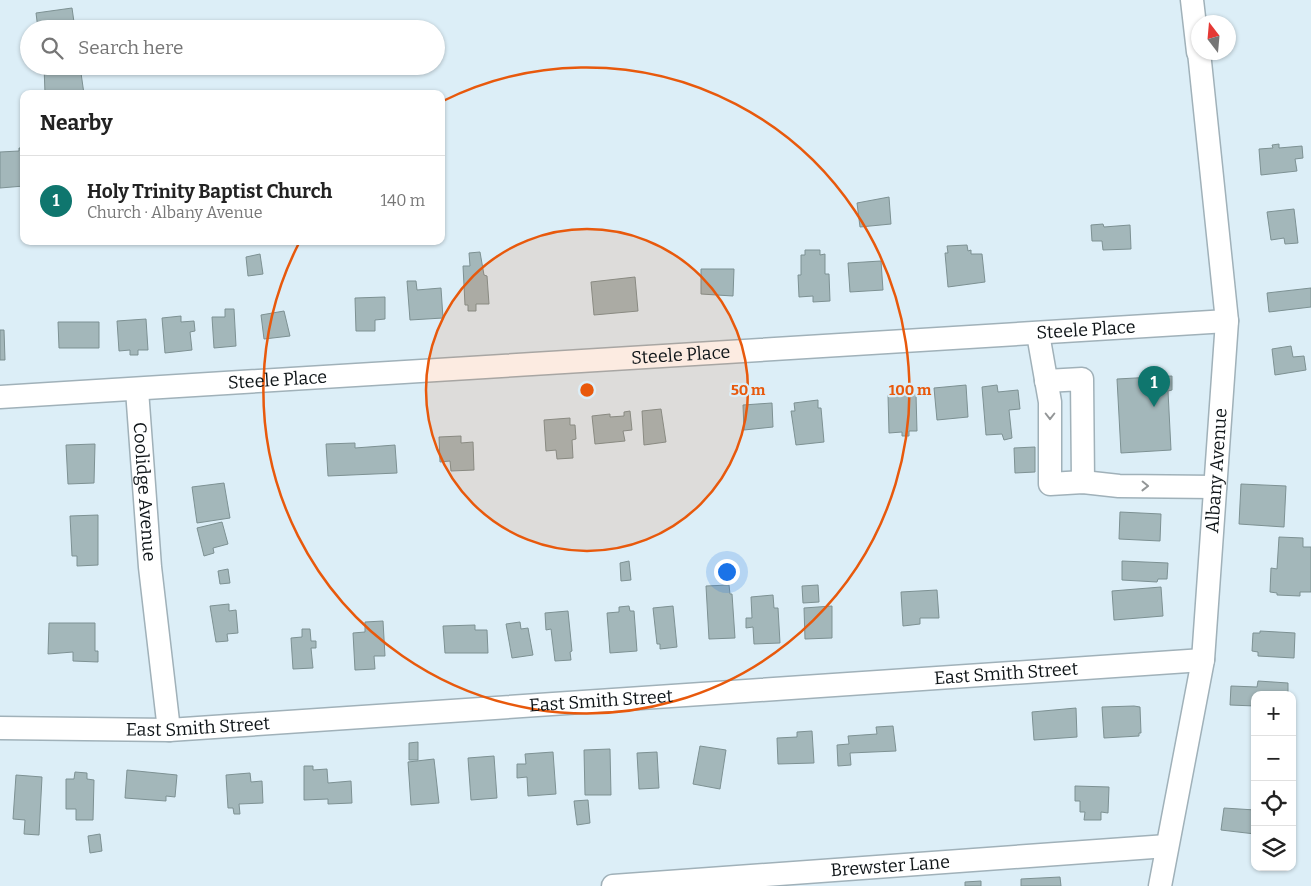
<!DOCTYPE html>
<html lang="en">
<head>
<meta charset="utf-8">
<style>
	body { margin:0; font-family:Bitter,serif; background:#f6f6f6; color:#222 }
	.controls { position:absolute; right:15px; bottom:15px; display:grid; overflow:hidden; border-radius:10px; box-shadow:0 1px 4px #0004 }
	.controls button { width:45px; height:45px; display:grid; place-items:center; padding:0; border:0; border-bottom:1px solid #e0e0e0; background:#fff; color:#222; font:25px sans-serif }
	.compass { position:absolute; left:1191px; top:15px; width:45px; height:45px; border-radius:50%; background:#fff; box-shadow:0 1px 4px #0004; rotate:344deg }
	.you { position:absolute; left:726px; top:571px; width:18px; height:18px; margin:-12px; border:4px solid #fff; border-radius:50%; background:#1a73e8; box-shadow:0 0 0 8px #1a73e833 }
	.badge { display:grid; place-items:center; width:32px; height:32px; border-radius:50%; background:#0f766e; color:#fff; font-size:16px; font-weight:700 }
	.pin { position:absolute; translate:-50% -41px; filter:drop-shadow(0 1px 2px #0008) }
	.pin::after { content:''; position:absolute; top:26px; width:18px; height:15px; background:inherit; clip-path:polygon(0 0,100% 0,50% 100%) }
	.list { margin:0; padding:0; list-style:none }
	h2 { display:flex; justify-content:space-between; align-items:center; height:65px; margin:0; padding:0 20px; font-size:21px }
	h2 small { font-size:16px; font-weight:400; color:#767676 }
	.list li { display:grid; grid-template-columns:32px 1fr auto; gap:15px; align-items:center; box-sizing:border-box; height:90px; padding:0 20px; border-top:1px solid #e0e0e0 }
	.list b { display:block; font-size:19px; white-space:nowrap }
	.list p { margin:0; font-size:16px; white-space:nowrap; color:#767676 }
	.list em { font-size:16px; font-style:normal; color:#767676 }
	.icon { flex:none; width:28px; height:28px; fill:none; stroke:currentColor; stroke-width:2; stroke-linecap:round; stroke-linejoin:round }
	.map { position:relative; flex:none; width:1311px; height:886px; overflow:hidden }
	.search { position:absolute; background:#fff; box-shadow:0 1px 4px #0004; left:20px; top:20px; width:425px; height:55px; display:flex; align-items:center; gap:12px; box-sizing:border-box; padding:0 18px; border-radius:28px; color:#767676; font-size:19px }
	.panel { position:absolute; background:#fff; box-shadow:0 1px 4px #0004; left:20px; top:90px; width:425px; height:155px; border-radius:10px }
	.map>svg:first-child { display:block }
	.building { fill:#a3b7ba; stroke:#7d9193 }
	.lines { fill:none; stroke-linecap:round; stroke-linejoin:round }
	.minor-casing { stroke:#a0b1b9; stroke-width:25 }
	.minor { stroke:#fff; stroke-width:22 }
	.oneway { stroke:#939697 }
	.ring { fill:none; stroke:#e8590c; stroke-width:2.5 }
	.labels { text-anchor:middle; stroke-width:4.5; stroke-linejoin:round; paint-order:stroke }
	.street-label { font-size:18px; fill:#0f1518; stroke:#dceef7 }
	.centre { fill:#e8590c; stroke:#dceef7; stroke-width:2.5 }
	.ring-label { font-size:15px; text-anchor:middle; font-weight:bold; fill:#e8590c; stroke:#dceef7; stroke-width:4.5; stroke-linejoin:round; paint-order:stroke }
</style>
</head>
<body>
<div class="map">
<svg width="1311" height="886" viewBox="0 0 1311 886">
	<rect width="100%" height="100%" fill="#dceef7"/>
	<path class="building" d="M72,8L75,29H38L36,13Z
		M44,66H80L84,94L45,93Z
		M1279,144V148L1302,146L1303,158L1295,159L1297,171L1261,175L1259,149L1273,148L1272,145Z
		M19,148H24V186L0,188V152L19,151Z
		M889,197L891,224L860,227L857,203Z
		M1294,209L1298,243L1285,244L1284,238L1271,240L1267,212Z
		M1103,224L1104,227L1130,225L1131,249L1103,250L1102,241H1092L1091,225Z
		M967,245L968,251L971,250V254H982L985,282L948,287L945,253H948L947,246Z
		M805,250H820V255L825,254V274H829L830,301L813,302V296L799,297L798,275H801V255H805Z
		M480,252L484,275L487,276L489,304H476V311H468V305H465L463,266H470L469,253Z
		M260,254L263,274L248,276L246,257Z
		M881,261L883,290L850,292L848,263Z
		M701,269H734L733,296L701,294Z
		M635,277L638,311L594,315L591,282Z
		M407,281H416L417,290L441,288L443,318L410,320Z
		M1311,288V307L1269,312L1267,293Z
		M385,297V319L375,320V331H356L355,298Z
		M225,309H234L236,346L214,348L212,317H225Z
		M284,311L290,336L264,339L261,315Z
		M181,316V322L194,321L195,331L190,332L192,350L165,353L162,318Z
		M146,319L148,350H138V355H130V350L119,351L117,321Z
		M58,322H99V348H59Z
		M0,330H4L5,360H0Z
		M1291,346L1293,357L1304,356L1306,370L1275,375L1272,349Z
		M1172,376V390L1168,391L1171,450L1121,453L1117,379Z
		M966,385L968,417L937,420L934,388Z
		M997,385L998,392L1018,390L1020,409L1009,410L1012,438L1004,440L1002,434L986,435L982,387Z
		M916,394L917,431H909V436H902V432L889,433L888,395Z
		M818,400V408H821L824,442L796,445L791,411H795L794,403Z
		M772,403L773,427L744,430L743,405Z
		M661,409L666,442L644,445L642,411Z
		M630,411L632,430L623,431L625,441L595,444L592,416L610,414V417L624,416V412Z
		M570,418V425H575L576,439L572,440L573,458L557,459L556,450L546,451L544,420Z
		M461,436V443L473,442L474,470L451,471L450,461L440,462L439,437Z
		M355,443V448L395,445L397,473L328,476L326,444Z
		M95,444L94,483L68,484L66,445Z
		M1035,447V472L1015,473L1014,448Z
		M224,483L230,518L197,523L192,487Z
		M1241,484L1286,486L1284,527L1239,524Z
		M1120,512L1161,514L1160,541L1119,539Z
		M98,515V565L77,566V556H72L70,516Z
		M222,522L228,544L213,548L214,553L204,556L197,528Z
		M1279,537L1303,538V547H1311V592H1300V596L1277,595V593L1270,592L1271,568L1277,569Z
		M629,561L631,580L621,581L620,563Z
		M1122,561L1168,563L1167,579H1158L1157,582L1122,580Z
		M228,569L230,583L220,584L218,571Z
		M729,585L730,594H732L735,638L709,639L706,586Z
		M818,585L819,602L803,603L802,586Z
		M1161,587L1163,616L1114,620L1112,591Z
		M937,590L939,618H920V624L903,626L901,592Z
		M773,595L774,608H778L780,643L754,644L753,627L746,628V618H752L751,597Z
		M229,604V611L236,610L238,633L227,634L228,641L216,642L210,606Z
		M629,606L630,611H634L637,651L610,653L607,613L619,612V607Z
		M673,606L677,647L660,649V644H657L653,608Z
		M832,606V638L805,639L804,608Z
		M568,611L572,651L570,652L571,660L555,661L551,629L546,630L545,613Z
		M383,621L385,656H374L375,669L355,670L353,633L365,632V622Z
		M520,622L521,629L528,628L533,655L512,658L506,624Z
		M49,623H95V651H98V662L73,661V652L48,654Z
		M475,625V630H487L488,653H445L443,626Z
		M302,629H310L311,641H316V648H311L313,668L293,669L291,638L302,637Z
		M1260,631L1295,633L1294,658L1258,656V652L1252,651L1253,633H1260Z
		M1258,681L1288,683V695H1255V706L1230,705L1231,686L1257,687Z
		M1134,706L1140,707L1141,733H1139V736L1104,738L1102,707Z
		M1076,708L1077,737L1034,740L1032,712Z
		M893,726L896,751L850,753L851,765L838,766L837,745L849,744L848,736L877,734L876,727Z
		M812,731L814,763L778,764L777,738L797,737V732Z
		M418,742V760H409V743Z
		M700,746L726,750L720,789L693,784Z
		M610,749L611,795H585L584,750Z
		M553,752L556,794L528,796L527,777L517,778V764H526L525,754Z
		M657,752L659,788L639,789L637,753Z
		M494,756L497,798L471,800L468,758Z
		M434,759L439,803L411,805L408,762Z
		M304,766H313V770L327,769L328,783L351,781L352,803L328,804V799L304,800Z
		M127,770L177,775L175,797L166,796V801L125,798Z
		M75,772L87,773V779L94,780L93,820H76V809H66V779H74Z
		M250,773L251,782L262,781L263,803L239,804L240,814H234L233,808H228L226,775Z
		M16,775L42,777L39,835L24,834L25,820L13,819Z
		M1075,786L1109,787L1108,813L1101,812V820H1084L1085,812H1080V801H1075Z
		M588,800L590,823L577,825L574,801Z
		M1224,808L1255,810V834L1221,830Z
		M100,834L102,851L90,853L88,836Z
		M1060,877L1061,886H1021V879Z
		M981,881V886H965V882Z"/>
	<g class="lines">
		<defs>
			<g id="minor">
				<path d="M1192,0L1198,52"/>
				<path d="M1038,334L1050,402V484L1083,482L1119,486L1215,487"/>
				<path d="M1046,381L1082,379L1083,482"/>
				<path id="s1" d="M137,390L150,567L169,730"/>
				<path id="s2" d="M0,397L1227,321"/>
				<path id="s3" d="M0,728L169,730L1203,660"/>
				<path id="s4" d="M613,886L1167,846"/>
				<path id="s5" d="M1160,886L1203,660L1227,321L1199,52"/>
			</g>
		</defs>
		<use href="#minor" class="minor-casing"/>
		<use href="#minor" class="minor"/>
	</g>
	<defs><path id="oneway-chevron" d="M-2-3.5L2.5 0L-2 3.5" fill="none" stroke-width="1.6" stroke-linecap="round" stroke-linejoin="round" transform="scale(1.25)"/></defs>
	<g class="oneway">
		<use href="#oneway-chevron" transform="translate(1050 416) rotate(90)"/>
		<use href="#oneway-chevron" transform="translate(1145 486) rotate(1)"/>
	</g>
	<circle cx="587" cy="390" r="161" fill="#e8590c" fill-opacity=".12"/>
	<g class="ring">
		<circle cx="587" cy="390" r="161"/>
		<path d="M443 101A323 323 0 1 1 299 243"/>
	</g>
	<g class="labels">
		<g class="street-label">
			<text dy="6" stroke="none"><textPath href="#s2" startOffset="1088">Steele Place</textPath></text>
			<text dy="6" stroke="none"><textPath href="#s2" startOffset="682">Steele Place</textPath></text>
			<text dy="6" stroke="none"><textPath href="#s2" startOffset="278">Steele Place</textPath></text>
			<text dy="6" stroke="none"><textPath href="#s5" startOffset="420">Albany Avenue</textPath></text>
			<text dy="6" stroke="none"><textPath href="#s1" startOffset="102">Coolidge Avenue</textPath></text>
			<text dy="6" stroke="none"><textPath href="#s3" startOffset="1008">East Smith Street</textPath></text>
			<text dy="6" stroke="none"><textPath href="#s3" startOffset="602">East Smith Street</textPath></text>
			<text dy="6" stroke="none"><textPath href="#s3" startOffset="198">East Smith Street</textPath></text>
			<text dy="6" stroke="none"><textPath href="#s4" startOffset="278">Brewster Lane</textPath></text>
		</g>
	</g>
	<circle cx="587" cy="390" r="8" class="centre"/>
	<g class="ring-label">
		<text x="748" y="395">50 m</text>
		<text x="910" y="395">100 m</text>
	</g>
</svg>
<div class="controls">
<button>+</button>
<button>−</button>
<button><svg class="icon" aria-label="locate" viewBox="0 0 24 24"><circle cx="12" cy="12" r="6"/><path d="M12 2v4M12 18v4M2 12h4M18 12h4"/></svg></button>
<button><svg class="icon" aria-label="layers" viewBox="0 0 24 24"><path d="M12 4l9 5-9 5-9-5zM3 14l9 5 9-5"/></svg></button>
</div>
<svg class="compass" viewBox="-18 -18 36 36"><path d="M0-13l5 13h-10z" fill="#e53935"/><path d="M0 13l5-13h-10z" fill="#767676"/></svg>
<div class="you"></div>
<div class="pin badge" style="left:1154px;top:407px">1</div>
<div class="search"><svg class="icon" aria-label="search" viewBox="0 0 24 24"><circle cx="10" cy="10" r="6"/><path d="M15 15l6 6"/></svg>Search here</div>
<section class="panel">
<h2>Nearby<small></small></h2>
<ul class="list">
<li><span class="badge">1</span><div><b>Holy Trinity Baptist Church</b><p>Church · Albany Avenue</p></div><em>140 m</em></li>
</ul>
</section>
</div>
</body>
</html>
